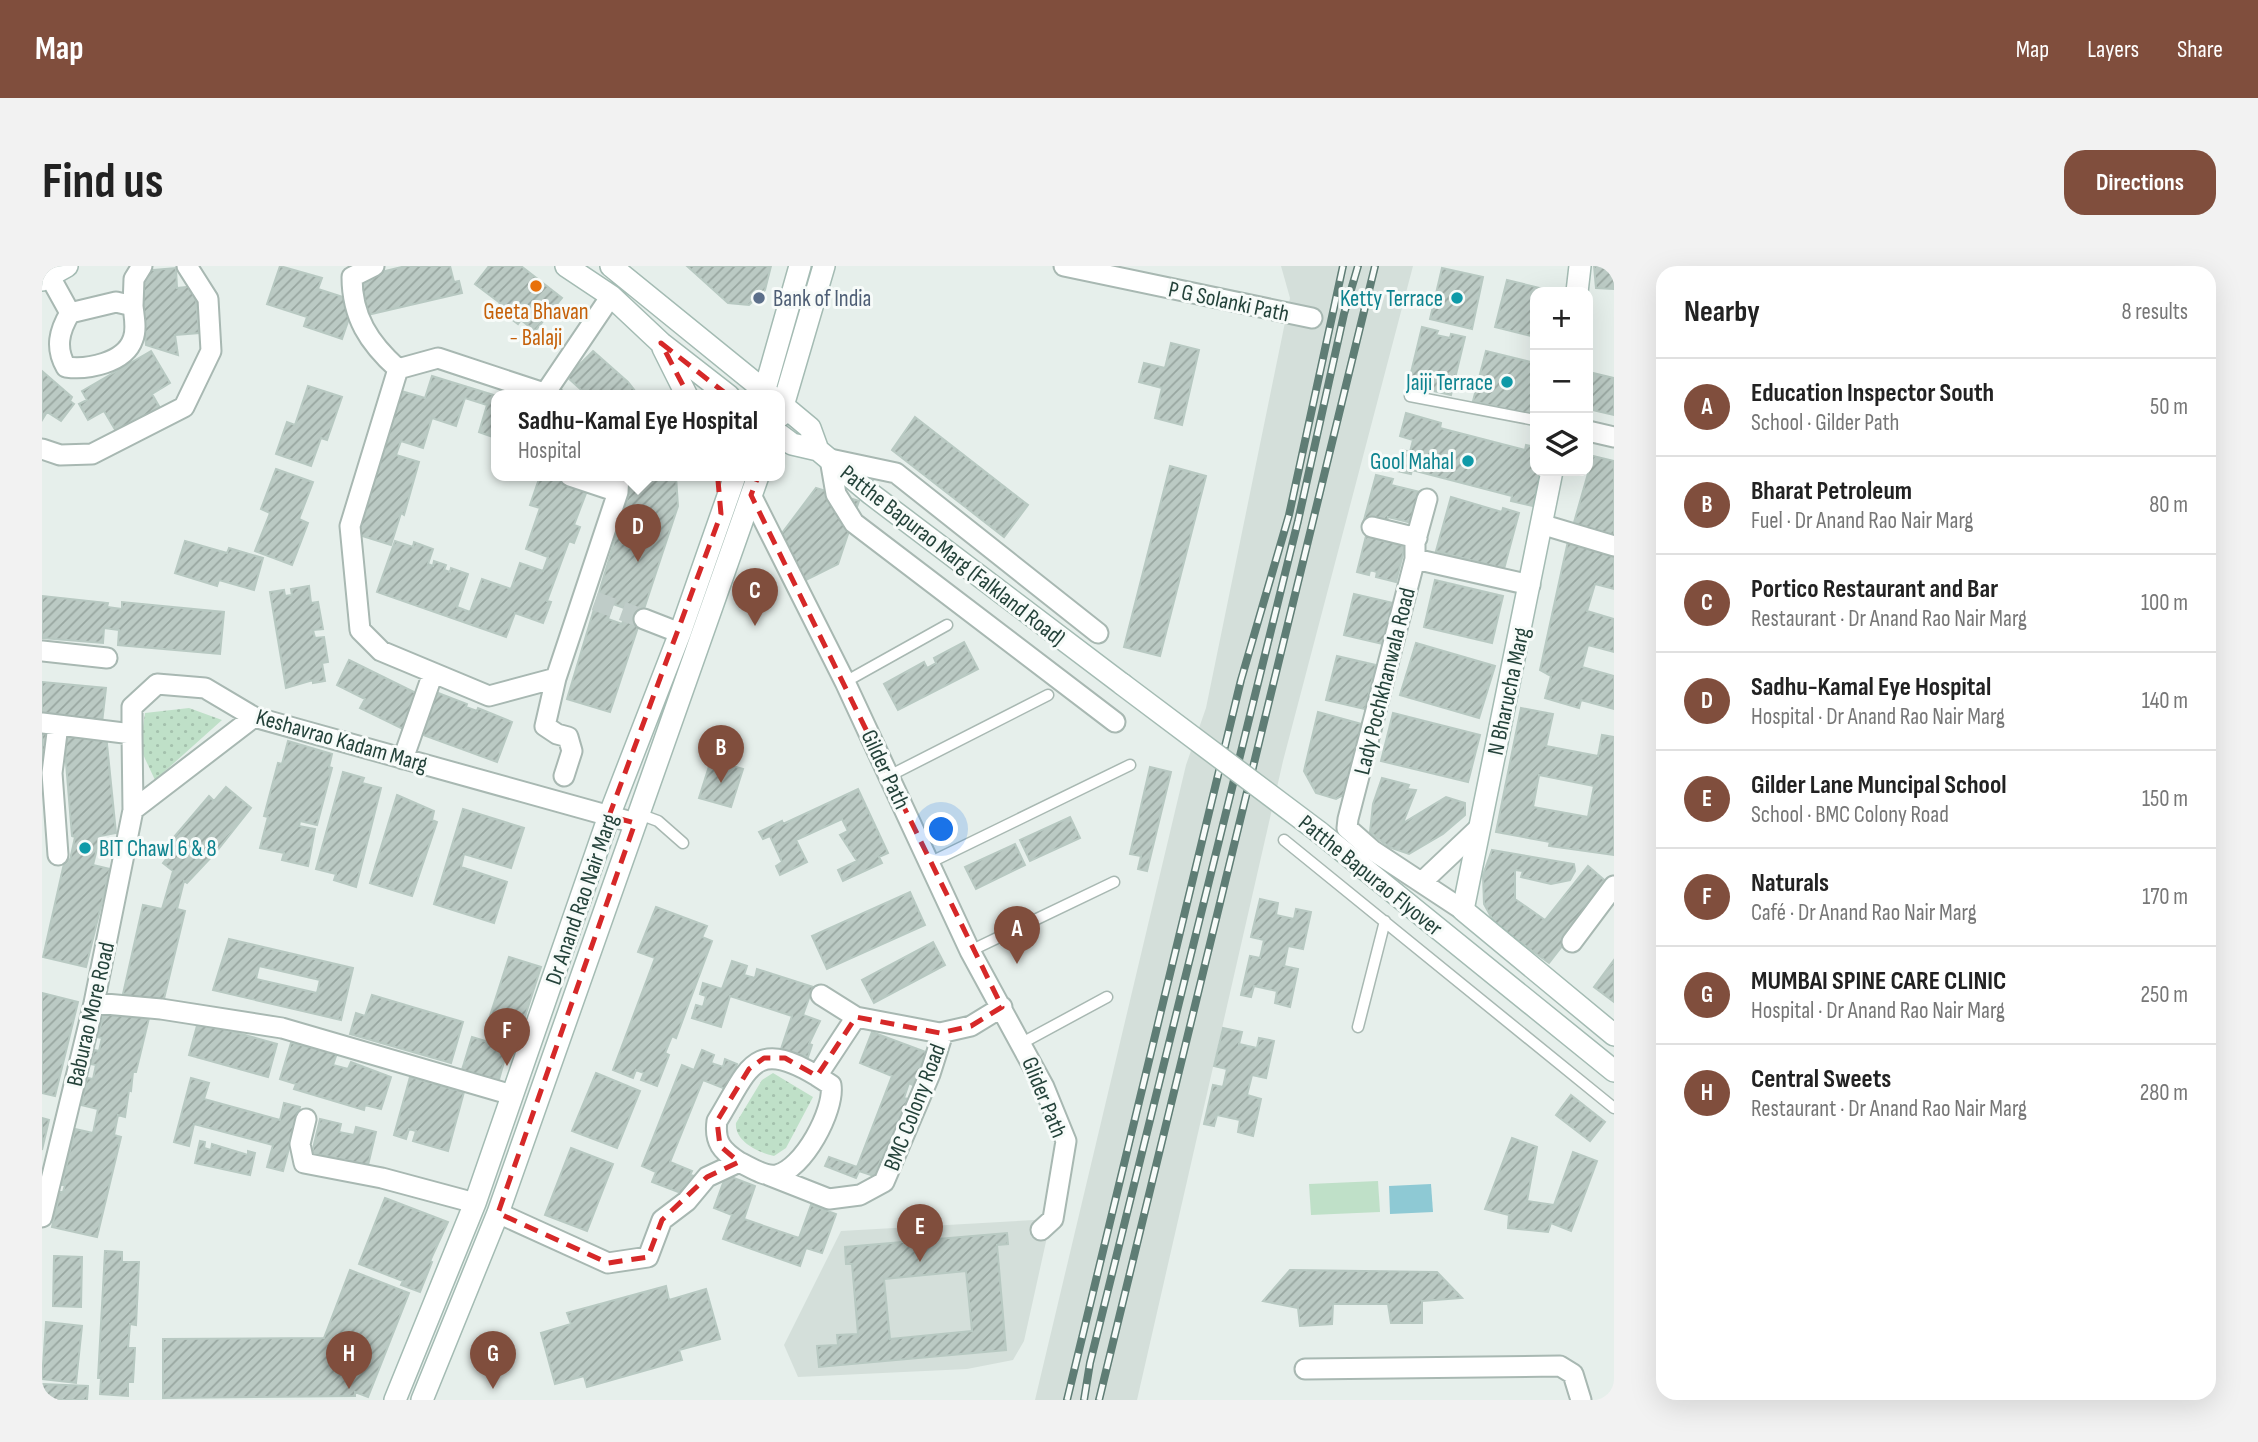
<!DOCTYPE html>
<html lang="en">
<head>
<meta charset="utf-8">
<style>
	body { margin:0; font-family:"Sofia Sans Condensed",sans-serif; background:#f2f2f2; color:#222 }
	.controls { position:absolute; right:21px; top:21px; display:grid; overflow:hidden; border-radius:14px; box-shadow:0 7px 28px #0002 }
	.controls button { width:63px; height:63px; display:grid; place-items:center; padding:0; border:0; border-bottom:2px solid #e0e0e0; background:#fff; color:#222; font:35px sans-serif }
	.you { position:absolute; left:900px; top:564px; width:24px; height:24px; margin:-18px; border:5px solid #fff; border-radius:50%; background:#1a73e8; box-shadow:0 0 0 10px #1a73e833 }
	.badge { display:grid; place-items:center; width:46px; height:46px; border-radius:50%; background:#804e3d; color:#fff; font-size:23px; font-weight:700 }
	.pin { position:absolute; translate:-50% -58px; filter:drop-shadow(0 2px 4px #0008) }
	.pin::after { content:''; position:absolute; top:37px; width:24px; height:21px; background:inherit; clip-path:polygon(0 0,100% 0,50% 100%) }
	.popup { position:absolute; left:449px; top:124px; width:294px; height:91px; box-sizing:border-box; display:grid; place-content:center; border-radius:14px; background:#fff; filter:drop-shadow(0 2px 5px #0005); font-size:23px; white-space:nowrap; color:#767676 }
	.popup b { font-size:26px; color:#222 }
	.popup::after { content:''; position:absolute; left:50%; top:100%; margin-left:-14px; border:14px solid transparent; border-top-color:#fff }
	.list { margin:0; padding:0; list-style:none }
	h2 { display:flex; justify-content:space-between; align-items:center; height:91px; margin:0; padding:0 28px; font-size:30px }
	h2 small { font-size:23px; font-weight:400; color:#767676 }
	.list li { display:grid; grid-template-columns:46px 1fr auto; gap:21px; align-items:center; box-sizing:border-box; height:98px; padding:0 28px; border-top:2px solid #e0e0e0 }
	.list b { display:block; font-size:26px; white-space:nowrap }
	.list p { margin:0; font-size:23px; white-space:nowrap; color:#767676 }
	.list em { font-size:23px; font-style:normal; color:#767676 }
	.icon { flex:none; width:38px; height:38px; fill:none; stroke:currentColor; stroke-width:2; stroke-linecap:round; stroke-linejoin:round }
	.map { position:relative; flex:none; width:1572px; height:1134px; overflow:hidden; border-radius:21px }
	header { display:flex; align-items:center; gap:42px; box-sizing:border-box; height:98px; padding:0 35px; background:#804e3d; color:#fff }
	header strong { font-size:33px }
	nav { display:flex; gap:38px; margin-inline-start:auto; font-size:24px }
	.intro { display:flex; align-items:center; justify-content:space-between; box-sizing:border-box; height:168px; padding:0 42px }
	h1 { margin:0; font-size:49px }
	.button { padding:18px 32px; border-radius:21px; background:#804e3d; color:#fff; font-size:24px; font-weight:700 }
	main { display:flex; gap:42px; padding:0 42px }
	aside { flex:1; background:#fff; border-radius:21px; box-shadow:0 7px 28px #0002 }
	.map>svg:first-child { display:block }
	.built { fill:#d4dfda }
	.green { fill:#bfe0c8 }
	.park { fill:url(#park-dots) }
	.water { fill:#8ec9d4 }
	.building { fill:url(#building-hatch); stroke:#b8c9c2; stroke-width:2; fill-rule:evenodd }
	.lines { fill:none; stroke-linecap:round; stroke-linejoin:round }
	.street-tunnel { stroke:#bfccc8; stroke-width:19; stroke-dasharray:19 10; stroke-linecap:butt }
	.lane-casing { stroke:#a8b8b2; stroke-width:13 }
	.street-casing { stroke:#a8b8b2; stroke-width:23 }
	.secondary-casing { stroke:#a4bbb3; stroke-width:24 }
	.lane { stroke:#fff; stroke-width:10 }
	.street { stroke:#fff; stroke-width:19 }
	.secondary { stroke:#fff; stroke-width:21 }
	.rail-casing { stroke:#5f7d75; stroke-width:8 }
	.rail { stroke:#f7fbf9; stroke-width:5; stroke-dasharray:16; stroke-linecap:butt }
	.secondary-bridge-casing { stroke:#a4bbb3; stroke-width:24; stroke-linecap:butt }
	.secondary-bridge { stroke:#fff; stroke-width:21 }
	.marked { fill:none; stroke:#d62828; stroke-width:5; stroke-dasharray:14 9; stroke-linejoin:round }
	.food-dot { fill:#e8710a; stroke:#f7fbf9; stroke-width:2.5 }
	.service-dot { fill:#5c6f8a; stroke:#f7fbf9; stroke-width:2.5 }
	.culture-dot { fill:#0f9aa8; stroke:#f7fbf9; stroke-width:2.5 }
	.labels { text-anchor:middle; stroke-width:6; stroke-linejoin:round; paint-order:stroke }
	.service-label { font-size:23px; fill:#4e5e75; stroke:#f7fbf9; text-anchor:start }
	.culture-label { font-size:23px; fill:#0d838f; stroke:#f7fbf9; text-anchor:end }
	.street-label { font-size:23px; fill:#24423a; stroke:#f7fbf9 }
	.food-label { font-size:23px; fill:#c56008; stroke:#f7fbf9 }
</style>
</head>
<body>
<header>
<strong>Map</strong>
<nav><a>Map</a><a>Layers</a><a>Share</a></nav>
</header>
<div class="intro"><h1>Find us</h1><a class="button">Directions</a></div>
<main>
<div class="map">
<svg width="1572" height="1134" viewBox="0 0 1572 1134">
	<defs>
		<pattern id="park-dots" width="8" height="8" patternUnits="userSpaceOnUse" patternTransform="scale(1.75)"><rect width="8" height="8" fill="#bfe0c8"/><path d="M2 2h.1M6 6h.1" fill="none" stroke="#a4c1ad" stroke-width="1.8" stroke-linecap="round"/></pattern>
		<pattern id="building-hatch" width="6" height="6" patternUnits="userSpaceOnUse" patternTransform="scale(1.75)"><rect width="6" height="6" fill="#bbcac4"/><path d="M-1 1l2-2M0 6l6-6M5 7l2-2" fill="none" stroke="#98a6a0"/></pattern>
	</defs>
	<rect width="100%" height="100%" fill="#e6efeb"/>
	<path class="built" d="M1239,0H1371L1241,495L1095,1134H993L1144,499L1164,442L1248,32Z
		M1009,953L982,1075L971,1094L925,1103L756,1111L742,1079L799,965Z"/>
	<path class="green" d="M1336,915L1338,946L1269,949L1267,918Z"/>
	<path class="park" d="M147,442L180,454L113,514L98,482L103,447Z
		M731,807L771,831L744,882L732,890C717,887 692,875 694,857L720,814Z"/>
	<path class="water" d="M1389,918L1391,946L1348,948L1347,920Z"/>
	<path class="building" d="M238,0L280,12L276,23L313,35L300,73L262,60L265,51L225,38Z
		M364,0H408L412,16L417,15L420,27L321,50L319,38L324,37L314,12Z
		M447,0H479L520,32L493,65L479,54L476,58L455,42L458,37L433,18Z
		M645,0H729L723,24L707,39L686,37Z
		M1552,0H1572V23L1554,22Z
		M134,2L135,22L153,20L157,67L133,69L136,89L104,79L101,43L100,5Z
		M1400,2L1441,11L1430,63L1388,53Z
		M1465,14L1510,25L1493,26V71L1453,61Z
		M1380,61L1396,65L1394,69L1408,72L1409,68L1423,71L1409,129L1366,119Z
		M1129,77L1157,84L1140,159L1113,152L1120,122L1097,116L1102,97L1123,102Z
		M109,85L128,117L110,128L118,142L75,167L62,145L46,154L37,138L45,134L40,125Z
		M551,85L586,116L597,130H546L525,111Z
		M1444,85L1493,97V151L1431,135Z
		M0,105L30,131L28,135L32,138L19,155L5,146L0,154Z
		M1551,107L1572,112V149L1546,143Z
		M390,110L455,130L454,172L437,166L445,139L423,132L414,160L390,152L381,182L359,175L354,189L377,196L362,249L359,247L349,279L311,267L356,124L383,132Z
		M266,120L300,131L285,174L279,172L269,200L234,188L245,156L253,159Z
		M1364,147L1399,157L1398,162L1483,184L1484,179L1493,181V205H1500L1491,240L1469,235L1470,230L1370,204L1369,208L1355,205L1361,184L1368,186L1371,174L1358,170Z
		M873,151L986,239L962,271L850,184Z
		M1551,190L1572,195V271L1531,260Z
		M1128,200L1164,210L1118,390L1082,381Z
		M234,203L271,216L257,253L266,257L250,299L213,285L228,247L219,243Z
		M1334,209L1351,213L1349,219L1378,226L1370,257L1346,251L1344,259L1322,254Z
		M498,210H512L546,222L532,259L538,261L532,277L527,275L505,335L509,336L501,357L473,347L464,371L335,326L353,275L371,281L372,276L391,283L386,298L391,300L392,295L404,299L402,304L408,306L409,302L426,308L415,341L428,346L440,313L469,323L478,297L501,305L506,291L484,283L498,242L488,239Z
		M592,210H634L636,240L568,446L525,433ZM571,338L585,343L580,358L566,353Z
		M774,222L817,235L796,298L760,316L737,271Z
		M1409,231L1460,246L1461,242L1477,247L1462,303L1394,285Z
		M1325,266L1339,270L1338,274L1346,276L1347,272L1364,276L1354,316L1334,311L1335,306L1328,304L1327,309L1315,306Z
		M143,275L185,287L187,282L221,292L212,324L177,314L175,320L133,307Z
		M1526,275L1572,289V323L1553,318L1545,345L1572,353V386L1546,379L1540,401L1572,410V443L1539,434L1537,442L1503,432L1509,410L1498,404Z
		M1393,314L1461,330L1450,377L1382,361Z
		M267,320L269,337L276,336L281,363L271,364L273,372L282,371L286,396L280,397L283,415L271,417V414L244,422L228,326L242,324L243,330L250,329L249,323Z
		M1312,328L1351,337L1341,378L1302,369Z
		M0,330L66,337L65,341L80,343V336L182,346L178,388L76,379L77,364L62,362L61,377L0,372Z
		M922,376L936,403L856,444L842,418L882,396L885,402L894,397L892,392Z
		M1374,377L1453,400L1437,452L1358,429Z
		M1295,390L1334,399L1323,443L1284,434Z
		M307,394L380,430L363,464L318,442L323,433L295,419Z
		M0,416L64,422L60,457L0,452Z
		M391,425L425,438L424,441L435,445L436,442L470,456L455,496L381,469L389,445L384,443Z
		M1479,442L1511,448L1504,480L1556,490L1560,469L1572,471V589L1507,580L1508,576L1454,566ZM1497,509L1552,520L1546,551L1491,541Z
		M1276,446L1323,459L1301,529L1294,533L1274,527L1262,505Z
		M1351,447L1438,469L1426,516L1339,495Z
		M0,467H5L0,519Z
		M64,468L74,567L58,570L51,599L68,603L44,701L1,691L23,593L28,594L33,571L30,570L22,472Z
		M246,475L290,488L287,501L290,502L275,559L258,555L257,560L273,563L266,600L240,594L242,587L218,582L226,551L222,550L236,497L240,498Z
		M669,494L701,503L689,541L657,532Z
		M1108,501L1129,506L1105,605L1096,603L1099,590L1088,588Z
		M301,506L322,512L320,517L339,522L314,621L292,614L294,608L274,603Z
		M1340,512L1367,519L1365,523L1374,524L1361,557L1404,531L1423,537V549L1401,568L1367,588L1347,581L1328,566L1331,538Z
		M184,521L209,542L174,586L145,617L142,615L135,643L143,645L121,737L81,728L101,639L120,643L131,605L121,597L133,582L127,577L167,530L172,535Z
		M816,523L846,587L837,591L840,597L801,615L796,604L815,595L798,569L806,565L800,553L754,574L765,596L738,609L734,600L740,596L728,570L721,573L717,566L740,555L741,558Z
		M355,529L392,545L390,554L395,556L370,630L328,617Z
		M421,543L482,562L469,602L422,588L419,601L465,616L452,657L392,638Z
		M1028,551L1038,572L988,595L978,574Z
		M973,578L983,599L934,623L923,601Z
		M1450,584L1532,598L1533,605L1528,614L1509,618L1479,611L1481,605L1473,604V633L1503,654L1546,600L1568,619L1507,697L1453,658L1442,638L1441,609Z
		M868,626L883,659L785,703L770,670Z
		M1218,633L1236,637L1234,649L1252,653L1254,643L1269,646L1261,683L1246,680L1242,700L1256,703L1248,741L1233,737L1235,725L1212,720L1209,731L1199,729L1208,690L1218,692L1222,674L1209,671Z
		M614,641L665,660L660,671L670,675L634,772L630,770L623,787L627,789L615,820L599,814L602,807L594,804L591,812L571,804L613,692L596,686Z
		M187,673L311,702L299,754L171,724ZM217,700L278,714L275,727L214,713Z
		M891,676L903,699L832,737L820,714Z
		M467,691L499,701L479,763L447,753Z
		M1572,694V736L1552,721Z
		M690,695L705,700L702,709L713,712L715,703L771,721L761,749L778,755L767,778L770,779L766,791L739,783L750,750L688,730L679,761L650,752L654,739L661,741L664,730L658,728L661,717L680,723Z
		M0,727L36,736L13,830L0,827Z
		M330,729L421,756L409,797L308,768L314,747L323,750Z
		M65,740L108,748L94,806H91L89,825L87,824L83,851L76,849L72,869L79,871L55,971L10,961L18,926H21L23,919H20L33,863L51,867L56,843L39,839L45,812L51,813L54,799L48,798L52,784L57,785L60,772L55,771Z
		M156,756L235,778L226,811L147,789Z
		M1181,762L1200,766L1197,778L1215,782L1217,772L1232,775L1224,812L1210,809L1205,829L1219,833L1211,870L1196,866L1198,854L1175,849L1172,860L1162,858L1171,819L1181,821L1185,803L1172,800Z
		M830,766L884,786L871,819L867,817L862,832L866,833L844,890L841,889L832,910L817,905L814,912L783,900L787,891L815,901L850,810L818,797Z
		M430,771L466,782L456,817L419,807Z
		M249,777L295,787L291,799L306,803L309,796L349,811L339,843L323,839L322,844L252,823L254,818L238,813Z
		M660,784L672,789L669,797L681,801L683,793L695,798L686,824L661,814L628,896L650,905L648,909L652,910L644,929L610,916L614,906L600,900L640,799L652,804Z
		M554,807L598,825L575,882L530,865Z
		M368,811L422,826L406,885L371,875L374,865L367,863L364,873L352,869Z
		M149,812L167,817L162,833L238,854L242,837L258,841L241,905L225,901L231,879L152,858L147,880L132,876Z
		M1529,829L1563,856L1548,875L1514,849Z
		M0,852L7,854L0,884Z
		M278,853L299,858L297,866L312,869L314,861L334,866L326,899L270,887Z
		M1470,872L1495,881L1485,935L1512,939L1531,886L1555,895L1529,965L1509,957L1506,966L1466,962L1467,949L1443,943Z
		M158,875L163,876L162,882L169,884L170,878L206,889V885L213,887L208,909L153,897Z
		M529,882L571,898L545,965L503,949Z
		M684,909L713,920L702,953L757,972L769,939L794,948L780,987L764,982L758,1000L681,973L690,949L672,942Z
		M343,932L406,956L388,995L390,996L378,1026L359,1019L361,1015L317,998Z
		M965,967L966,978L955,979L964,1084L777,1101L775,1080L796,1079L795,1069L816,1068L810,998H804L803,981ZM924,1005L930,1065L848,1073L842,1013Z
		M63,985L80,986V996H97L94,1059L88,1058L86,1082H93L91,1116H86V1130L58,1128L59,1112H56Z
		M12,990L40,991L39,1041L11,1040Z
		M308,1004L367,1027L326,1131L313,1126V1130L121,1132V1073L282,1072Z
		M1248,1004L1395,1006L1420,1032L1380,1035V1057H1349L1346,1038H1291L1290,1058L1258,1060L1256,1042L1221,1035Z
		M624,1020L627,1034L664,1023L678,1073L637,1084L640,1094L545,1121L542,1110L513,1118L499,1067L529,1058L525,1047Z
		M4,1056L40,1060L34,1117L0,1113Z
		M0,1118L46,1120L45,1134H0Z"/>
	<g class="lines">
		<path class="street-tunnel" d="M553,335L602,353"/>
		<defs>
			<path id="lane" d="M1368,130L1493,154
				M803,416L905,359
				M847,510L1006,429
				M597,548L616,555L641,577
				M1242,574L1572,842
				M887,597L1088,499
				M928,685L1072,616
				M1316,761L1343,655
				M980,777L1065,731"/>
			<path id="street" d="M2,0L28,47
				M332,0L310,11C310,51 327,77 356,103
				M1022,0L1270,52
				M74,36L91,40C92,50 95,63 91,73C83,97 45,104 24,101C13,82 17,65 28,47Z
				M91,40L92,13L100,0
				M504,126L569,30
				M511,130L396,92L356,103L308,260L318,364L339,385L447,430L514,412L576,226L577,210
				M1546,165L1572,171
				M0,183L18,189L50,188L142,141L169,85L166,33L145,0
				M528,210L576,226
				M709,229L803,416L928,685L1002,821L1024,875L1011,953L999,964
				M1502,259L1572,280
				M1330,261L1375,272
				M1373,293V277L1385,233
				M602,353L638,367
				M1056,367L854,207L788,193L794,228L812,257L1073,456
				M0,385L65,392
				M514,412L503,460L515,468L526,471L530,485L522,510
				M0,457L90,468V441L115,418L163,422L212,451L593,557
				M16,459L10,507L16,589
				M90,468L91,544
				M361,493L391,407
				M1381,615L1437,562
				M1421,644L1330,584L1305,562L1306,553L1373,293L1488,319
				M1530,676L1572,620
				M779,729L814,751
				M52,737L119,743L240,762L470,829
				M264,853L258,878L262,897L340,912L433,937
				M697,896C680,885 672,876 675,855C707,803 711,771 775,810
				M726,909L787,933L818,929L842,916L888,808L901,767
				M456,947L566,997L606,991L620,954L645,935L665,911L697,896C708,901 722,911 734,909C761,904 793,844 789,819L775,810L814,751L898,767L929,760L960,741
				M0,951L52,737L91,544L212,451
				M1263,1103L1518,1100L1531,1108L1539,1134"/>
			<path id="secondary" d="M524,0L569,30L619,77L687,130
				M569,0L729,130
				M0,14L25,0
				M1535,26L1538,0
				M621,82L645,130
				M721,130L758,0
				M738,137L768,162L776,184
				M738,150L782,0
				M738,169L750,178L776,184L829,228L1080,418
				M1510,205L1421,644L1572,769
				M1277,566L1572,805
				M353,1134L433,937L567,550L638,367L693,210
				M380,1134L456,947L716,210"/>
		</defs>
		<use href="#lane" class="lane-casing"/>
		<use href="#street" class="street-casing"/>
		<use href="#secondary" class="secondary-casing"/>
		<use href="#lane" class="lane"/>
		<use href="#street" class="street"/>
		<use href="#secondary" class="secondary"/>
		<defs>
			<path id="rail" d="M1025,1134L1199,414L1247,249L1301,0
				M1042,1134L1048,1097L1256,255L1302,48L1316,0
				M1057,1134L1333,0"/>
		</defs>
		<use href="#rail" class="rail-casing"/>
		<use href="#rail" class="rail"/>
		<defs>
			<path id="secondary-bridge" d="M1080,418L1277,566"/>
		</defs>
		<use href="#secondary-bridge" class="secondary-bridge-casing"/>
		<use href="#secondary-bridge" class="secondary-bridge"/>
	</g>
	<path class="marked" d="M619,77L733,166L709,229L960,741L929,760L898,767L814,751L775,810L743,792H722L707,803L675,855L678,880L697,896L665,911L620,954L606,991L566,997L456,947L593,557L567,550L679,248L673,181Z"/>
	<circle class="food-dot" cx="494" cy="20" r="7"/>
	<circle class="service-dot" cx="717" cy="32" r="7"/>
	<g class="culture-dot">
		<circle cx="1415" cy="32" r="7"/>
		<circle cx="1465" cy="116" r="7"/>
		<circle cx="1426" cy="195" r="7"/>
		<circle cx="43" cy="582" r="7"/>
	</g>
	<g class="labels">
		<g class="service-label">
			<text x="731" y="40">Bank of India</text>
		</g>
		<g class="culture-label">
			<text x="1401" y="40">Ketty Terrace</text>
			<text x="1451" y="124">Jaiji Terrace</text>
			<text x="1412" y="203">Gool Mahal</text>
			<text x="57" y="590" text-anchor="start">BIT Chawl 6 &amp; 8</text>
		</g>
		<g class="street-label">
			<text transform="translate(1187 35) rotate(12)" y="8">P G Solanki Path</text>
			<text transform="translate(911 289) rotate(38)" y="8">Patthe Bapurao Marg (Falkland Road)</text>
			<text transform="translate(1342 415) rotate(-76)" y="8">Lady Pochkhanwala Road</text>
			<text transform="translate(1466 425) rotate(-78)" y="8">N Bharucha Marg</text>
			<text transform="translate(300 474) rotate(16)" y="8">Keshavrao Kadam Marg</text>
			<text transform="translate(844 503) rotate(65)" y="8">Gilder Path</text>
			<text transform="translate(1329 609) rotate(39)" y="8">Patthe Bapurao Flyover</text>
			<text transform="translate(539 633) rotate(-71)" y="8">Dr Anand Rao Nair Marg</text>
			<text transform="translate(48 748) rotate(-77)" y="8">Baburao More Road</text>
			<text transform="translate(1003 831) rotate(68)" y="8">Glider Path</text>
			<text transform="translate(872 841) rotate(-69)" y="8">BMC Colony Road</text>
		</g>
		<g class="food-label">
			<text x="494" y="53">Geeta Bhavan<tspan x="494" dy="26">- Balaji</tspan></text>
		</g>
	</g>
</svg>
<div class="controls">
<button>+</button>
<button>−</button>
<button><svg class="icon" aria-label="layers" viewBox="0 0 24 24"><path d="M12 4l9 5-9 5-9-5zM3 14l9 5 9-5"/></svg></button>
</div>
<div class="you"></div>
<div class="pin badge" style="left:975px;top:698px">A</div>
<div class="pin badge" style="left:679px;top:517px">B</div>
<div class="pin badge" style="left:713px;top:360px">C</div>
<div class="pin badge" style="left:596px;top:296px">D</div>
<div class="popup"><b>Sadhu-Kamal Eye Hospital</b>Hospital</div>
<div class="pin badge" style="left:878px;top:996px">E</div>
<div class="pin badge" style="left:465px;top:800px">F</div>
<div class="pin badge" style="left:451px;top:1123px">G</div>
<div class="pin badge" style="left:307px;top:1123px">H</div>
</div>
<aside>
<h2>Nearby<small>8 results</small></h2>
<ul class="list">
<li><span class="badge">A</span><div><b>Education Inspector South</b><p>School · Gilder Path</p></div><em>50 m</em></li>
<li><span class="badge">B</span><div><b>Bharat Petroleum</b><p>Fuel · Dr Anand Rao Nair Marg</p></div><em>80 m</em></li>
<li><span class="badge">C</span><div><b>Portico Restaurant and Bar</b><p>Restaurant · Dr Anand Rao Nair Marg</p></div><em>100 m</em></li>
<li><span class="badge">D</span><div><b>Sadhu-Kamal Eye Hospital</b><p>Hospital · Dr Anand Rao Nair Marg</p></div><em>140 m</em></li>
<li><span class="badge">E</span><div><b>Gilder Lane Muncipal School</b><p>School · BMC Colony Road</p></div><em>150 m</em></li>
<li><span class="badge">F</span><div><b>Naturals</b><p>Café · Dr Anand Rao Nair Marg</p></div><em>170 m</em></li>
<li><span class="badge">G</span><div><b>MUMBAI SPINE CARE CLINIC</b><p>Hospital · Dr Anand Rao Nair Marg</p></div><em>250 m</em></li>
<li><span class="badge">H</span><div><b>Central Sweets</b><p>Restaurant · Dr Anand Rao Nair Marg</p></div><em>280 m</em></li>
</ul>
</aside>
</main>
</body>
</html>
